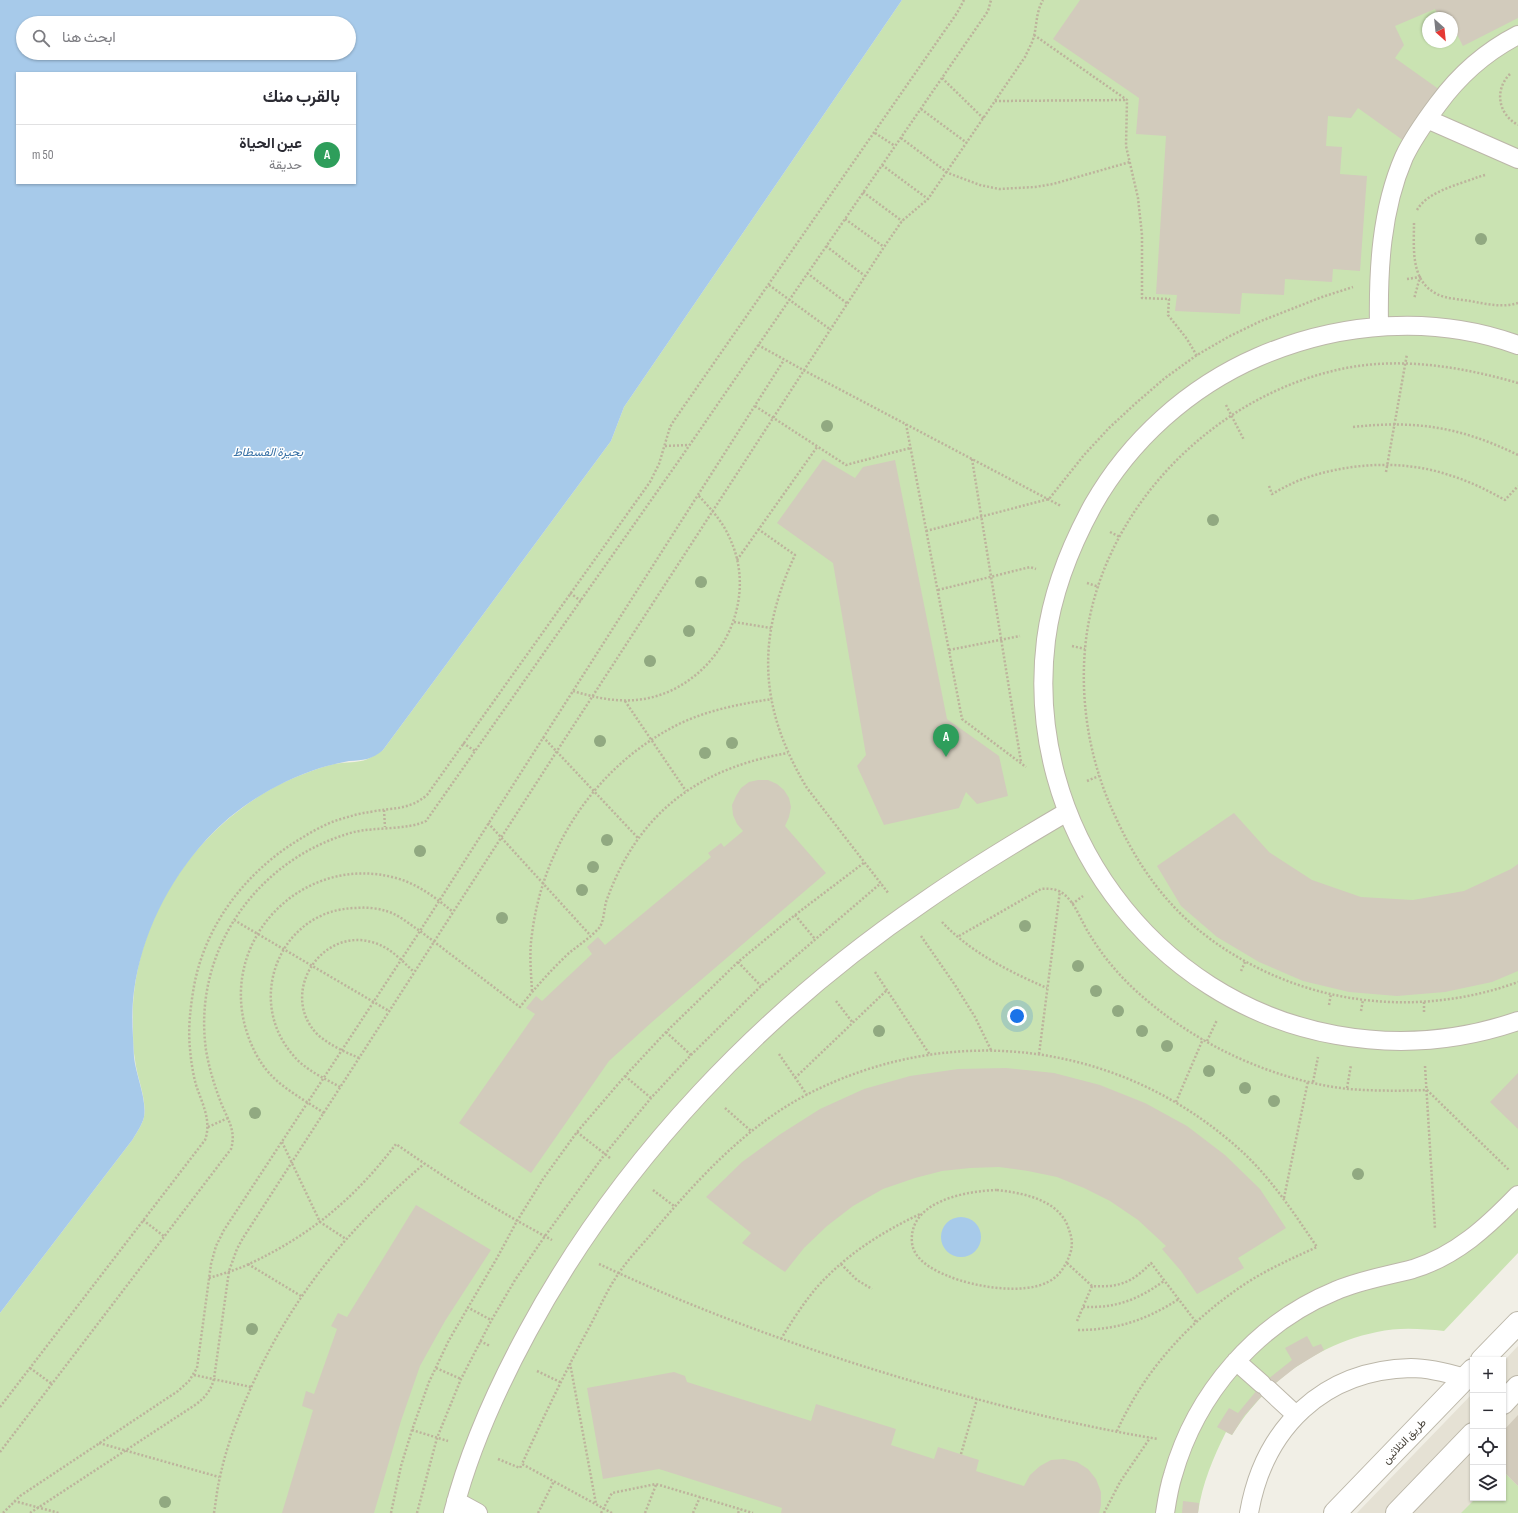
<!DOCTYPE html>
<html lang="ar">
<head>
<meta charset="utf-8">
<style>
	body { margin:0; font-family:"Sofia Sans Condensed",Vazirmatn,sans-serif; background:#f7f7f7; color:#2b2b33; direction:rtl }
	.controls { position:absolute; right:12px; bottom:12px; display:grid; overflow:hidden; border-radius:0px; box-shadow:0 1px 3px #0004 }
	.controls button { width:36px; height:36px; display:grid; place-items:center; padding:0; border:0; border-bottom:1px solid #e1e1e2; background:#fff; color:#2b2b33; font:20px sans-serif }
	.compass { position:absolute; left:1422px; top:12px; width:36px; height:36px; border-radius:50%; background:#fff; box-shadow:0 1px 3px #0004; rotate:153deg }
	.you { position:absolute; left:1017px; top:1016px; width:14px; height:14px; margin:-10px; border:3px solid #fff; border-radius:50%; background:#1a73e8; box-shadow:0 0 0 6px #1a73e833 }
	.badge { display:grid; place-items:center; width:26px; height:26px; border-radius:50%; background:#111827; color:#fff; font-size:13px; font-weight:700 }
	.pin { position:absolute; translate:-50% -33px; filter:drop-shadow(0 1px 2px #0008) }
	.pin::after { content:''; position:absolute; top:21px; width:14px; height:12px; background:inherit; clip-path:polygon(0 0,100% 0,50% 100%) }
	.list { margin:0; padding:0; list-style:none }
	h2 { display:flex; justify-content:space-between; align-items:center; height:52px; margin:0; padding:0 16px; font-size:17px }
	h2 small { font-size:13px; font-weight:400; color:#7c7c81 }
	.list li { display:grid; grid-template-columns:26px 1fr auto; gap:12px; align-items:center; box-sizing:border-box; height:60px; padding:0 16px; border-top:1px solid #e1e1e2 }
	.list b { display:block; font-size:15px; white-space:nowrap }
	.list p { margin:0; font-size:13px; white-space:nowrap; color:#7c7c81 }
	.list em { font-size:13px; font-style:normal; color:#7c7c81 }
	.icon { flex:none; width:22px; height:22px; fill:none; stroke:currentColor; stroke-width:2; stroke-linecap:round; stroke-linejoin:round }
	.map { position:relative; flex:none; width:1518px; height:1513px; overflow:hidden; direction:ltr }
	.search { position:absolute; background:#fff; box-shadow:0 1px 3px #0004; left:16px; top:16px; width:340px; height:44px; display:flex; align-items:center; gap:10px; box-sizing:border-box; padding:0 14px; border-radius:22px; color:#7c7c81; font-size:15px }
	.panel { position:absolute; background:#fff; box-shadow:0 1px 3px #0004; left:16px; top:72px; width:340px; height:112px; border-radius:0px; direction:rtl }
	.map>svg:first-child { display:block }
	.residential { fill:#e5e1d4 }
	.green { fill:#cae3b2; fill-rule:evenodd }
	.water { fill:#a7caea; fill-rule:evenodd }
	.building { fill:#d2cbbc }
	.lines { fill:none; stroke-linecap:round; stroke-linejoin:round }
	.lane-casing { stroke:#bcb7a9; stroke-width:20 }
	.street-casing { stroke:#bcb7a9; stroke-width:24 }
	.path { stroke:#bdb39c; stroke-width:2.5; stroke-dasharray:2 2; stroke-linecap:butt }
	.lane { stroke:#fff; stroke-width:18 }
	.street { stroke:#fff; stroke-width:22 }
	.tree { fill:#91a981 }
	.labels { text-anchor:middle; stroke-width:3; stroke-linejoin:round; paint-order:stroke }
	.street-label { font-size:11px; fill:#443f36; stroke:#fff }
	.water-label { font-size:12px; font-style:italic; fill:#3871a6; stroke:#fff }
</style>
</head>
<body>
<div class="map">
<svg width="1518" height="1513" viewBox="0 0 1518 1513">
	<rect width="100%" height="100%" fill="#f1efe6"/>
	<path class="residential" d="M1518,1346V1513H1357L1473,1393V1498H1503V1362Z"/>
	<path class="green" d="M902,0H1518V1253L1444,1331C1422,1329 1399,1327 1377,1332C1317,1344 1264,1383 1232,1435L1226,1432C1213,1458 1202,1484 1198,1513H0V1313L133,1139C137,1132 142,1125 144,1117C147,1099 137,1078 135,1060C133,1050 133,1038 133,1027C129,924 195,823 289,780C303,774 318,768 334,764C343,762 353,763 361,761C368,760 376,754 383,750L611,441L624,407ZM1428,18H1452V42H1428Z
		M1503,1471L1518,1486V1513H1461L1476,1498H1503Z"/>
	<path class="water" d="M0,0H902L624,407L611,441L383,750C372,760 363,760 349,761C339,763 330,765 320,768C277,782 236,807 206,840C168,882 142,934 134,991C131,1013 133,1035 134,1057C136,1076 147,1099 144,1117C142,1125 137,1132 133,1139L0,1313ZM23,23H349V53H23ZM17,73H355V183H17Z
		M941 1237a20 20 0 1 1 40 0a20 20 0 1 1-40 0Z"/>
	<path class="building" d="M1080,0H1518V18L1463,46L1452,25V18H1440L1435,9L1395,26L1404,45L1395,58L1440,90L1404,141L1358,108L1351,118L1328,116L1326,146L1342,147L1340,174L1367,176L1360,271L1333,269L1332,282L1285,279L1284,295L1242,293L1240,314L1175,311L1177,295L1156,294L1166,136L1136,134L1139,98L1053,39Z
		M823,459L855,478L863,467L895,460L947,719L999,756L1008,796L977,804L966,792L959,808L884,825L857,766L866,755L833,563L777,523Z
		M758,780H768L777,784L784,790L789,798L791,807L789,817L785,826L826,873L652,1022L609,1061L531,1173L459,1123L535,1014L526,1008L536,996L542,1001L592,954L587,947L598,937L605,945L711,857L708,853L721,843L724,847L743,831L737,824L733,815L732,805L736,796L741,788L749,782Z
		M1234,813L1269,852L1312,880L1361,897L1413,900L1464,891L1511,869L1518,864V971L1492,982L1445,992L1397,996L1349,992L1303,981L1259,962L1217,937L1181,906L1157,866Z
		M1006,1068L1054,1073L1100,1085L1145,1103L1187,1126L1225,1155L1260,1189L1286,1228L1238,1258L1244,1268L1197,1294L1181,1271L1162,1249L1166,1246L1138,1220L1110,1201L1084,1188L1057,1177L1028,1171L999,1167L970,1168L942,1171L915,1178L883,1189L853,1206L827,1226L804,1248L785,1272L742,1243L751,1233L706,1197L742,1162L779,1135L820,1109L864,1089L910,1076L958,1069Z
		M1518,1073V1129L1490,1102Z
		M416,1205L491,1250L445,1321L420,1366L401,1421L374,1513H282L313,1410L302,1406L306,1391L314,1394L337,1329L331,1326L338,1313L347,1317Z
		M1307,1336L1313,1347L1321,1344L1324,1350L1296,1367L1268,1389L1244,1416L1232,1435L1217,1427L1229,1408L1238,1413L1262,1384L1292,1360L1285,1348Z
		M674,1372L685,1376L687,1382L811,1421L816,1404L896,1429L891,1445L934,1459L938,1447L979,1460L976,1471L1024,1486L1030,1475L1040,1466L1051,1460L1064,1459L1077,1462L1088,1469L1096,1479L1101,1492V1505L1099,1513H781L782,1508L659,1469L603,1479L587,1388Z
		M1518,1415V1486L1503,1471V1431Z
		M1183,1501L1199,1503L1198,1513H1182Z"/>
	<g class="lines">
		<defs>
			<path id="lane" d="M1427,119L1518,159
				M1379,327C1378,270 1381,210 1404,157C1413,138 1426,120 1438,104C1460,74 1485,52 1518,35
				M1518,345C1434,314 1339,322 1258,357C1189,387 1130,440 1093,505C1070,547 1052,593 1046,640C1023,826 1152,1002 1336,1035C1397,1046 1460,1041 1518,1021
				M1236,1361L1262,1384
				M1268,1389L1296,1415
				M456,1501L478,1513
				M453,1513C469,1450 497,1388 528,1331C621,1159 763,1011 925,901C971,869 1019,840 1067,812
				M1165,1513C1167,1500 1169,1487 1173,1475C1196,1393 1257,1323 1335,1291C1360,1280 1387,1276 1413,1269C1456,1256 1488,1226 1518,1195
				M1249,1513C1264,1428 1323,1370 1411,1368C1430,1368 1448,1373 1465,1378"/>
			<path id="street" d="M1482,1360L1518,1323
				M1503,1403L1518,1387
				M1335,1513L1473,1370
				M1397,1513L1473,1434"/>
		</defs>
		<use href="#lane" class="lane-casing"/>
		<use href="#street" class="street-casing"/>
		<path class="path" d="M1034,35L1127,100L1126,146L1138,198L1142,235V298L1169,299L1168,315L1187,339L1197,356
			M1510,74C1494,90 1498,114 1518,125
			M942,78L984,119
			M995,101L1126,100
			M921,109L967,143
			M875,133L895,146
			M901,138L948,173L980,185L999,189L1035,187L1053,184L1130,162
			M882,165L928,199
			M863,192L902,221
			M1417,210C1428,191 1458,185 1478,177L1485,175
			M845,219L884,247
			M1414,223C1414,248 1410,281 1437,294C1446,299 1460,299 1470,301C1487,304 1501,308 1518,303
			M826,246L865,276
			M807,273L848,304
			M1407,279L1420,277L1414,299
			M769,285L831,330
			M758,345L805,371L1061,506
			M1518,383C1462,367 1404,357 1346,368C1213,394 1097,512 1085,649C1080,707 1091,766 1116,818C1149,890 1193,937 1264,971C1344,1009 1436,1012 1518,982
			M1226,405L1244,440
			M755,406L846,465L910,448
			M906,424L962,719L1026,767
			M1353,427C1416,420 1461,427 1518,455
			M665,446L689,445
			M972,459L1021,762
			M1386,472L1407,354
			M1269,486L1272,494C1281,489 1290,484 1300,480C1346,463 1402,459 1449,475C1469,481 1487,490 1505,500L1518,486
			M758,529L795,555C756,639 759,708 807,788L889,894
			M926,531L1049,499L1084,455L1109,428L1136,403L1165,378L1197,355L1228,337L1261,321L1322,297L1353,287
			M1110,532L1120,537
			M737,560L817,447
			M1087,583L1099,587
			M938,590L1030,567L1036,569
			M570,593L581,601
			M734,622L771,628
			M1072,646L1085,649
			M949,650L1020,636
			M573,691C596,698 619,703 644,699C714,687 760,607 731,541C724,523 711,509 698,495
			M625,701L686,791
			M543,737L638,838
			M463,743L475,751
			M1087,781L1099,776
			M384,810L385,827
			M488,823L590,935
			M1072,904L1083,896
			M795,915L815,939
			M234,920L389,1011
			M942,922C970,952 1010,972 1047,988
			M921,936L955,985L975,1017L991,1050
			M959,936L1041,889C1050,888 1059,889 1066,896C1076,905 1082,923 1090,935C1102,955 1117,973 1134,989C1191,1042 1270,1080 1348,1089C1374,1091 1400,1091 1427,1090L1509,1170
			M738,962L761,986
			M1241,971L1245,962
			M875,972L930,1055
			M532,991C531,972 529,953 532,934C543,845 598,764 679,724C708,710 740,704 772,699
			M836,1001L853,1023
			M1424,1002V1013
			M1329,1005L1331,994
			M1361,1011L1363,1000
			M666,1032L691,1055
			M1207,1041L1217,1020
			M779,1054L807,1095
			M1039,1054L1060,891
			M359,1058C345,1052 329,1045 317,1034C278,993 322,925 375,943C391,948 402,961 414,972
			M1425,1066L1435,1229
			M625,1076L651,1098
			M795,1078L887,990
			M1313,1082L1318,1057
			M340,1087C324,1078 305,1070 293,1055C244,999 281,909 356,908C366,907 377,908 386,911C398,914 409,924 420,931L520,1007C535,988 551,970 569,953C579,945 591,937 599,928C604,922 604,909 606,902C610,891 614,881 619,871C654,800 712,766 788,753
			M1347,1088L1351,1065
			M1176,1102L1203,1039
			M725,1108L751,1131
			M324,1113C306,1101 285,1090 270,1074C258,1061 250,1044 245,1026C221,935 306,853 396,878C418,884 436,898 453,912
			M208,1127L228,1118
			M577,1132L610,1158
			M282,1142L320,1222L346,1239
			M653,1190L674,1206
			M997,1190C1023,1193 1061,1200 1069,1230C1072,1237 1073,1246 1070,1254C1066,1265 1060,1276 1048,1282C1023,1295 974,1287 948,1276C933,1270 914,1260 912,1243C908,1201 966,1191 997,1190Z
			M1284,1198L1308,1081
			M143,1220L165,1237
			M1067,1263L1092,1286
			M248,1264L301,1296
			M599,1264C703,1313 812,1352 922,1384C1000,1406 1078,1426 1158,1439
			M841,1264L857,1280L872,1289
			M209,1278C222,1274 236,1270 249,1264C311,1235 355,1198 396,1144C446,1179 498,1211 552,1240
			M467,1307L491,1320
			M1083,1307C1117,1308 1137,1300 1164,1281
			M1077,1321L1092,1286C1119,1288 1133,1282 1151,1263L1196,1322
			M1078,1330C1117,1330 1146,1320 1179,1299
			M781,1339C792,1321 804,1302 818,1286C847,1254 882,1232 920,1214
			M480,1341L490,1346
			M570,1363L596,1504
			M30,1368L52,1384
			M436,1368L461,1379
			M537,1371L560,1382
			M194,1375L251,1387
			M0,1407L205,1140C212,1121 202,1103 196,1085C193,1074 191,1061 190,1049C188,1030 190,1011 193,992C203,927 245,872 300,839C313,831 327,823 341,819C351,816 361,813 370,812C393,807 408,811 427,795L650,482L659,464L670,427L675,419L957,13L964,0
			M412,1430L448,1441
			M99,1443L219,1477
			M0,1452L231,1149C237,1130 226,1117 220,1100C214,1084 209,1068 206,1050C192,950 258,858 354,832C375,827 408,830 426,821L680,459L988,11L991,0
			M961,1454L977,1399
			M498,1459L520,1468L522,1464
			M14,1501L59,1513
			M3,1513L20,1496L178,1391L189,1381L197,1368L211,1264L216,1246L224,1230L420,931L784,360
			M30,1513L195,1405C205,1398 211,1390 214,1379L229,1271L237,1249L243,1238L557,751L884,247L902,221L928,199L1025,57C1028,50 1032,44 1034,36C1037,24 1036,12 1043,0
			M214,1513C216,1501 217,1489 220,1477C227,1443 240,1412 254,1381C296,1291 349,1228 424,1164
			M391,1513L401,1466L412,1430L429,1382L449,1340L497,1258L517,1221L543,1179L577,1132L625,1076L666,1032L738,962L795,915L865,862
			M417,1513L437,1438L461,1379L491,1321L515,1280L545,1236L605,1154L651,1098L691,1055L761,986L881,883
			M538,1513L554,1481
			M601,1513L612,1493L656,1484L753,1513
			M612,1513L522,1464C544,1416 566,1370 591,1324C600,1307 608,1288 619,1273C629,1258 642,1245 653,1232C698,1179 746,1126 808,1094C951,1021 1117,1041 1237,1147C1270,1176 1293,1212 1317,1247C1293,1258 1270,1268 1248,1282C1191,1319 1145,1369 1117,1431
			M645,1513L656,1485
			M693,1513L700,1497
			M738,1513L740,1509
			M1104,1513L1120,1482L1150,1438"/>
		<use href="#lane" class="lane"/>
		<use href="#street" class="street"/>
	</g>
	<g class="tree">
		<circle cx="1481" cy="239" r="6"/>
		<circle cx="827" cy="426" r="6"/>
		<circle cx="1213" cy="520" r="6"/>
		<circle cx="701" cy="582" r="6"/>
		<circle cx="689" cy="631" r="6"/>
		<circle cx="650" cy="661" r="6"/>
		<circle cx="600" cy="741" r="6"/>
		<circle cx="732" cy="743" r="6"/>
		<circle cx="705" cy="753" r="6"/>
		<circle cx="607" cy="840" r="6"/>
		<circle cx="420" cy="851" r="6"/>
		<circle cx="593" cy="867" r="6"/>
		<circle cx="582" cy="890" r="6"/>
		<circle cx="502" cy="918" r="6"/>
		<circle cx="1025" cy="926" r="6"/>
		<circle cx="1078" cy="966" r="6"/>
		<circle cx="1096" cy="991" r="6"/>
		<circle cx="1118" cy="1011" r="6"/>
		<circle cx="879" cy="1031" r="6"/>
		<circle cx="1142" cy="1031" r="6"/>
		<circle cx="1167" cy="1046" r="6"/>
		<circle cx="1209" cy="1071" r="6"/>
		<circle cx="1245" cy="1088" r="6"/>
		<circle cx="1274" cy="1101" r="6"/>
		<circle cx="255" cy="1113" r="6"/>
		<circle cx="1358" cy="1174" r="6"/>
		<circle cx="252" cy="1329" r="6"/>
		<circle cx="165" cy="1502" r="6"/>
	</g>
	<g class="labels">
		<g class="street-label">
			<text transform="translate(1404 1441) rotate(-46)" y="4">طريق الثلاثين</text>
		</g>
		<g class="water-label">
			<text x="268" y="456">بحيرة الفسطاط</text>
		</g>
	</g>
</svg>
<div class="controls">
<button>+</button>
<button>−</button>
<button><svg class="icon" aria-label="locate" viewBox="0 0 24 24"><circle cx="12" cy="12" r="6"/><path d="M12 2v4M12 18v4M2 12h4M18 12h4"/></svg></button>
<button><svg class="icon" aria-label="layers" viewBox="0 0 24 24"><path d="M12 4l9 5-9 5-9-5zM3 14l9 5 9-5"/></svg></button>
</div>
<svg class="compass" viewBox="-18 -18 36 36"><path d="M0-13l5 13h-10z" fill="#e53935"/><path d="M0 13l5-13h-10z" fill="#7c7c81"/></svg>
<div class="you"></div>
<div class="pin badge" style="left:946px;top:757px;background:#2e9e5b">A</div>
<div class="search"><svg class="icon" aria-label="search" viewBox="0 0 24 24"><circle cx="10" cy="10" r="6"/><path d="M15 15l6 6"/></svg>ابحث هنا</div>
<section class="panel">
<h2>بالقرب منك<small></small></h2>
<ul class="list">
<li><span class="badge" style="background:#2e9e5b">A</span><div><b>عين الحياة</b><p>حديقة</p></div><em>50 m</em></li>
</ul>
</section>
</div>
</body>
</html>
